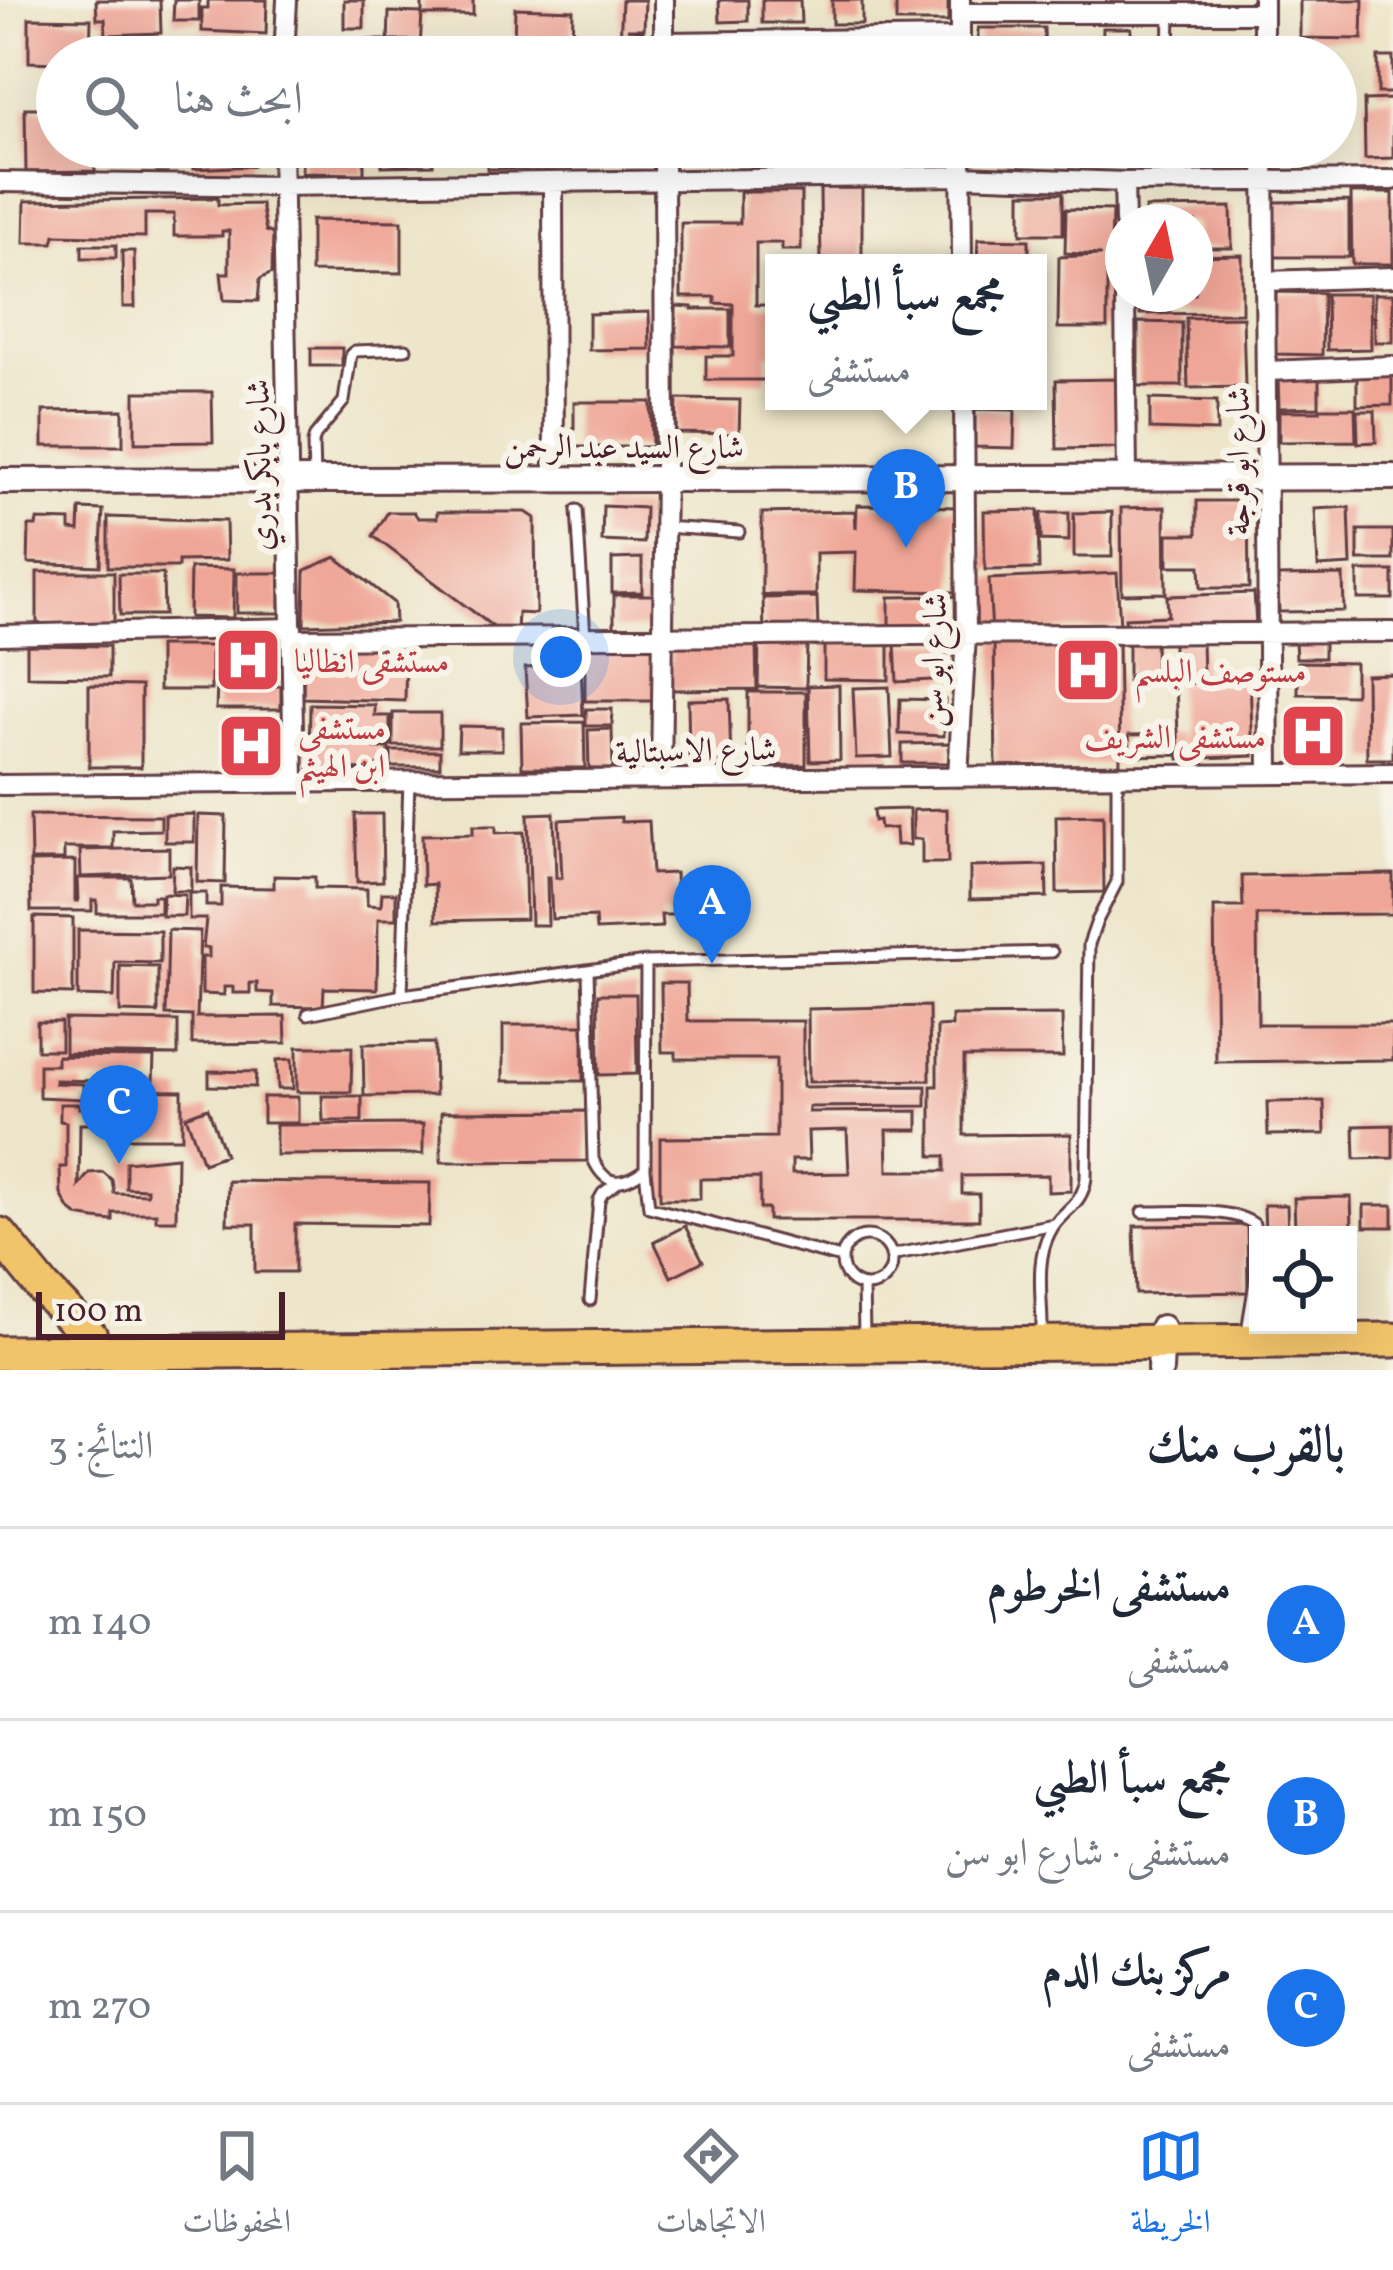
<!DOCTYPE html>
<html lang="ar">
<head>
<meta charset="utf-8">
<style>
	body { margin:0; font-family:Vollkorn,Amiri,serif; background:#f2f2f3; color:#1f2937; direction:rtl }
	.controls { position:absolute; right:36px; bottom:36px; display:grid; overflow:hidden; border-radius:0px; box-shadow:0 12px 48px #0002 }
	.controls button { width:108px; height:108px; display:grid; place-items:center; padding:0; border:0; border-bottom:3px solid #e0e1e3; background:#fff; color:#1f2937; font:60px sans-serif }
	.compass { position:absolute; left:1105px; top:204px; width:108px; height:108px; border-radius:50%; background:#fff; box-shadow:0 12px 48px #0002; rotate:9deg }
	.scale { position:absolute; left:36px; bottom:30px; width:249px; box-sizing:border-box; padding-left:12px; border:6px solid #4a1f2b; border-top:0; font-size:33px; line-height:42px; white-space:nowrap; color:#4a1f2b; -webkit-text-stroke:9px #f7f3e8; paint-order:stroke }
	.you { position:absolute; left:561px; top:657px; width:42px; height:42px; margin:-30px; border:9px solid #fff; border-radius:50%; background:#1a73e8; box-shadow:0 0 0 18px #1a73e833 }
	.badge { display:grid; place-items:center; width:78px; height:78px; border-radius:50%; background:#1a73e8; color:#fff; font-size:39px; font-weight:700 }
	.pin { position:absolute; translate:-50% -99px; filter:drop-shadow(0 3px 6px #0008) }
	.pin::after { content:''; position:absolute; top:63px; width:42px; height:36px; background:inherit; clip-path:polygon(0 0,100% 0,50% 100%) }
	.popup { position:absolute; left:765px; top:254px; width:282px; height:156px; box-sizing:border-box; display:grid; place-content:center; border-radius:0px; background:#fff; filter:drop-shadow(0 3px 9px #0005); font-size:39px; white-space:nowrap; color:#747a83 }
	.popup b { font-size:45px; color:#1f2937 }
	.popup::after { content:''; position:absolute; left:50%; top:100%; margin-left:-24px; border:24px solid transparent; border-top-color:#fff }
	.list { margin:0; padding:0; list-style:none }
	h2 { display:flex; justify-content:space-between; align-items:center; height:156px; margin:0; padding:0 48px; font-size:51px }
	h2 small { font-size:39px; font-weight:400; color:#747a83 }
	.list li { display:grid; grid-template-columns:78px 1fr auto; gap:36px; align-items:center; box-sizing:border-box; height:192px; padding:0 48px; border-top:3px solid #e0e1e3 }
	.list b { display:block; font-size:45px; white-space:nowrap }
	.list p { margin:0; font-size:39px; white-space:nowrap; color:#747a83 }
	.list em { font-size:39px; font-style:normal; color:#747a83 }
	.icon { flex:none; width:66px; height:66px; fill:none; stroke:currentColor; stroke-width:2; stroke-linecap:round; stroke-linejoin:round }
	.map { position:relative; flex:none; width:1393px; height:1370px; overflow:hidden; direction:ltr }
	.search { position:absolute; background:#fff; box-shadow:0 12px 48px #0002; left:36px; right:36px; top:36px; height:132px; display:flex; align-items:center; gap:30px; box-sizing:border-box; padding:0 42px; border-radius:66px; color:#747a83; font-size:45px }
	.sheet { height:732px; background:#fff }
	nav { display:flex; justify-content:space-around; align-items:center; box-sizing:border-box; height:168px; border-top:3px solid #e0e1e3; background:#fff; font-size:33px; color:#747a83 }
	nav a { display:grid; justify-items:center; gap:6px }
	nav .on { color:#1a73e8 }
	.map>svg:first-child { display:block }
	.building { fill:#efa697; fill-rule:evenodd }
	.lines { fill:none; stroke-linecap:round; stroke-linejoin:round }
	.service-casing { stroke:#623d43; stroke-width:15 }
	.minor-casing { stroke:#623d43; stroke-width:24 }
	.tertiary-casing { stroke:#623d43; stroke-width:30 }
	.trunk-casing { stroke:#623d43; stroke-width:39 }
	.service { stroke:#fff; stroke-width:9 }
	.minor { stroke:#fff; stroke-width:18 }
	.tertiary { stroke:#fff; stroke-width:24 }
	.trunk { stroke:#f1c36a; stroke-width:33 }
	.labels { text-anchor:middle; stroke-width:12; stroke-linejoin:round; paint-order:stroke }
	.street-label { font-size:33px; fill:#4a1f2b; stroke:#f7f3e8 }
	.health-label { font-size:33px; fill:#be3a42; stroke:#f7f3e8; text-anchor:start }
</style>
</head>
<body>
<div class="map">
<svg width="1393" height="1370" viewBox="0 0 1393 1370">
	<rect width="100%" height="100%" fill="#f7f3e8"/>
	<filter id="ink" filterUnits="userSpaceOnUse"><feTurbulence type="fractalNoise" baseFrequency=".00833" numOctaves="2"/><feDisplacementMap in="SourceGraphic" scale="24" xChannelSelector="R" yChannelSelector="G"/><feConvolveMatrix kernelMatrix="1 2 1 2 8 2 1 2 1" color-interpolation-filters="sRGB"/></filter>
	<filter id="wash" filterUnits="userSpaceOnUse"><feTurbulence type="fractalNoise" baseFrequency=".004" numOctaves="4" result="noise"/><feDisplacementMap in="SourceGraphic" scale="48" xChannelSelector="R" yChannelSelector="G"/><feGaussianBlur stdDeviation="2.7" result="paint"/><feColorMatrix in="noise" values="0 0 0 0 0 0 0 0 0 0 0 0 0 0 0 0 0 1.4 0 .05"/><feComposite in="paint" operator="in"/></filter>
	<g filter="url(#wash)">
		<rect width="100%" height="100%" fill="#ede5c9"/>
		<g id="blocks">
			<path class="building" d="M96,0H160L161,33L106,35L105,19H97Z
				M174,0H199V21H173Z
				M208,0H267L266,34L202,31V8H208Z
				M344,0H364V28H344Z
				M422,0H473V15H422Z
				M622,0H645L644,29H627L643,31L642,45L620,44Z
				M719,0H748V21L720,22Z
				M762,0H800L801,23H762Z
				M832,0H862V24H832Z
				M896,0H948V22H896Z
				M1300,0H1363L1362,39L1300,38Z
				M515,8L573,10L572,44L514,42Z
				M389,12L422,13L420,48L388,46Z
				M29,18L91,19L90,57H57V63L29,62Z
				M978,28H1044L1045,57H978Z
				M1103,28H1131V57H1102Z
				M1195,39L1234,40V57H1195Z
				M194,41L267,42V57H194Z
				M885,48H954V57H885Z
				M1378,57H1393V93H1378Z
				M1393,99V158L1365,159L1364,100Z
				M25,108H57V147H95V171L26,172Z
				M192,147H252L253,166L193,169Z
				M302,147H364V174L302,173Z
				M382,147H433V165L382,166Z
				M487,147H561V162L529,161L528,169H487Z
				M566,147H598V162L566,161Z
				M608,147H647L646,162H608Z
				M680,147H737V161L680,160Z
				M757,147H803V163L757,162Z
				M828,147H874V165H828Z
				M897,147H942V160L897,159Z
				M1179,147H1246V162L1179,163Z
				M820,188H862V263H821Z
				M740,192H801V250H782V243H756V305H774V342L772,354H767V380H706V356H733V304L715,303V297H681V223H740Z
				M1021,193H1063V234H1021Z
				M1351,193H1393V264H1352Z
				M218,198V205L261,204L266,231L273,234L272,273L260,279L258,301L224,300L221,273H229V231H222V236H174V214H145V237L55,235L53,243H24L25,201Z
				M1349,201V257H1274V202Z
				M1231,207L1232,248H1195V222H1145V208Z
				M1066,209L1112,210L1111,255H1107V328H1058L1059,257L1101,255L1065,253Z
				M311,220L402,221V273L311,272Z
				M978,239L1029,240V263H977Z
				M82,245H116V258H82Z
				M122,251H134L135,307H123Z
				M1242,255V313L1140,314V294H1195V256Z
				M1276,292L1323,293L1322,355L1275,354Z
				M1326,294H1370L1371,349L1327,350Z
				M1374,294H1393V342H1375Z
				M676,306L692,307V309H730V347L676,346Z
				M649,312L650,349L589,350V314Z
				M1243,317L1245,387L1188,388L1186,318Z
				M1138,322L1182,323V386H1138Z
				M311,348H342V366H311Z
				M1357,372H1392V405L1357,406Z
				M1278,376H1319V407L1279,408Z
				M1118,379V448L1057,449L1056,380Z
				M135,392H212L213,442L135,443Z
				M677,399L740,400L739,434L676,433Z
				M1150,399L1217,401V431L1150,429Z
				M574,402H651L652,447H574Z
				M1320,408H1355L1356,441L1279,442V411H1320Z
				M975,409L1015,410L1014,448L975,447Z
				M123,410V446H43V411Z
				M1357,411H1375L1376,442L1358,443Z
				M1197,501H1248L1249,588H1201L1200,566H1168V534H1197Z
				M857,505L957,507L955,592L855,590L856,552L816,553V595H762V513L855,511L856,529Z
				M603,506L645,508L644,543L602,541Z
				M1165,507L1166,593L1122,594L1121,508Z
				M1349,507L1351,565L1318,567L1315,509Z
				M80,509L103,510L100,566L28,563L29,526H36L37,520L70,521V530L79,531Z
				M1038,510L1039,569L985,570L984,511Z
				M388,512H414L418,518H437V512H526L535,518L536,614L518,613L517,630L496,629L373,536Z
				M1112,512V557H1074V513Z
				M1041,513H1069V541L1041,540Z
				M108,517L226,521L227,560L178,561V567H108Z
				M1358,530H1393V560H1358Z
				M336,557L394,603L395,622L304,625L305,570Z
				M642,558V592L612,593V559Z
				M190,568L234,569L233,618L189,617Z
				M1358,571H1393V599H1358Z
				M37,572H114V624H37Z
				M237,573H280V613H237Z
				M1117,573L1120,627L992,634L989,579Z
				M119,574H163L164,615H120Z
				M1343,575L1344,611L1279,612L1278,576Z
				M1254,593L1256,625L1126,629L1125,618L1168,616L1167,596Z
				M614,595H657V629H614Z
				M958,596V632L889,633V597Z
				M817,597L818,630L764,632L763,598Z
				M1118,639L1120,764L996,766L994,641Z
				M1128,639H1155L1156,681H1128Z
				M1324,640V658H1296L1295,641Z
				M1173,641H1202L1203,677H1173Z
				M946,642L948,679L897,682L895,644Z
				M756,643L757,689L671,690L670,644Z
				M759,643H807L806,688L758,687Z
				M824,643H889V680L824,679Z
				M27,645L109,646V677L27,676Z
				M585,645H658V701H585Z
				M159,646H211V690H159Z
				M304,646L406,649L405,701L303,698Z
				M1298,662L1355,663V695L1298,694Z
				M581,665L583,715L528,717L525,668Z
				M1393,674V759H1367L1366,675Z
				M1250,681L1253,756L1179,759L1176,684Z
				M89,685L141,686V767H89Z
				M839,685L840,760L810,761L808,686Z
				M217,686H281V709H216Z
				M889,687L892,757L856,758L853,688Z
				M748,692H806V765L748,766Z
				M729,699L731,762L689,763L688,700Z
				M900,699L945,700L944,736L899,734Z
				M310,704L375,705V716H390V746H375V748H389L388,766H375L374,770L309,769Z
				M586,709H612V726H586Z
				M393,713H440V746H393Z
				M584,722L585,768H522L521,723Z
				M459,726L502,727V750H458Z
				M612,729L613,769H589L588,730Z
				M1176,734L1177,755L1130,756L1129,735Z
				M950,743V763H902V744Z
				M391,751H440V767H391Z
				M909,809L910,845H896L895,828L880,829L879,820L874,821L873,810Z
				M947,809L948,863H922V839H913V810Z
				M554,813L556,878H562L559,820L621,817V822L649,821L652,874L675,873L677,915H661L662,927L596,930L595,917L552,919L550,877H547L548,925H531L528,814Z
				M194,814V842H165V815Z
				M355,814H382L383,881L357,882Z
				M30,815L161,816V830L113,831V848H64V860H31Z
				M198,815L226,816L225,883L197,882Z
				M1103,815L1104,892L1057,893L1056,816Z
				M473,826H496V833L524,832L526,919L436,921L435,884L423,885L422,835L473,834Z
				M169,848V874L81,877L80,850Z
				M75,861V901H78L77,878H131L132,901H153V896H160V913H97V900H92V911H31L30,862Z
				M1046,865L1047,897L970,899V867Z
				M173,866L191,867V891H172Z
				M1393,874V914L1257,915L1258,1024H1393V1060L1216,1062L1214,907H1243L1242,876Z
				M274,876L315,877V888L367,889V905L381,906L382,893H396V919H378L377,989L324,988L323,1007L273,1006V993L257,992V983H250V993H233V987H224V995L202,994V957H209V948H203L206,919H189V893H206V906H221V887L274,888Z
				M163,894L185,895L184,916H162Z
				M34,917L73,918V994L34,993Z
				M78,930L160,931V963L115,962L114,997L78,996Z
				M168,930L200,931L197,1017L285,1016L286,1043L192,1044V1016L166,1015Z
				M120,966L158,967V1013L120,1012Z
				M661,983H687L688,1021H803V1087L926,1086V1106L809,1107V1112L918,1111V1130H887L888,1171H945V1156H931V1086H937V1027L952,1026V1016L1062,1015L1063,1057H964V1135L1071,1134V1191L1048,1192V1175L962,1176V1194H979V1220H768V1209H760V1178L700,1179V1199H660V1138L776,1137V1059H676V1052H662ZM847,1130L849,1173L792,1174V1160H809L808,1131Z
				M598,994H636L637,1074L599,1075Z
				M929,1006L930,1080L809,1082L808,1009Z
				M65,1019L178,1021V1055L65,1053Z
				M37,1022H61V1050H37Z
				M503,1025H583V1081H503Z
				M434,1043L435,1095L364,1096L363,1044Z
				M297,1047H352L351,1092H297Z
				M57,1056L154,1057L153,1082L55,1080V1083L83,1084V1099L39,1097V1065H57Z
				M292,1059L293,1089H278L277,1060Z
				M209,1071L256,1072L255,1087L209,1086Z
				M115,1090L182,1091V1138H114Z
				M322,1096H362V1121H323Z
				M263,1097H298V1123H263Z
				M1324,1101L1325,1134L1268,1135L1267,1102Z
				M60,1104H79V1108L86,1109V1104H108V1124H80L79,1186L89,1173L103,1172L112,1180L114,1193L147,1194V1189L126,1188V1162L177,1157L176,1220H156V1213H113V1221L95,1219L78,1216L69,1209L61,1194L60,1167H66V1122L60,1121Z
				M208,1108L225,1155L203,1163L186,1116Z
				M588,1111V1161L441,1162V1112Z
				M423,1124V1154L276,1155V1125Z
				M1393,1125V1158L1355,1159L1354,1126Z
				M228,1181L430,1183L429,1226L295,1224V1272H255V1224H227Z
				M1351,1197L1352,1229L1295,1230L1294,1198Z
				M1264,1205H1287L1288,1235H1265Z
				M1364,1205H1393V1227H1364Z
				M1247,1225L1248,1292L1136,1294L1134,1226Z
				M685,1226L703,1261L671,1277L654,1242Z"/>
		</g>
	</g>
	<g filter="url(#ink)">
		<use href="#blocks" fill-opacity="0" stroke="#623d43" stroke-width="3"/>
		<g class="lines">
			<defs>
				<path id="service" d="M1169,57L1170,13
					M314,476L313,443L315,436L344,401L351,354L355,351L406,349
					M577,510L585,637
					M664,527L739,532
					M409,781L402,995L646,962L1052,952
					M646,962L645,1169L649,1207L841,1258
					M588,970L593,1159C606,1188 622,1186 645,1169
					M308,1014L402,995
					M1143,1212C1173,1213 1229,1206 1254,1224C1262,1261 1252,1296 1247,1332
					M842 1261a25 25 0 1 1 50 0a25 25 0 1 1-50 0Z
					M891,1255L1054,1224
					M863,1287L864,1335
					M590,1300L599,1200L603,1193L617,1183
					M1042,1327C1042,1297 1035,1259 1050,1232C1061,1209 1082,1208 1086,1178L1089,944L1097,921L1117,882V776"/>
				<path id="minor" d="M664,0V52
					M960,0V57
					M1263,0V57
					M960,13H1263
					M665,42L960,38
					M285,49L664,55
					M284,57L287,0
					M282,147L294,782
					M961,147L962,263
					M1264,147L1269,774
					M0,182L281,186L961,176L1124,182L1393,180
					M553,182L554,478
					M1124,182L1125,222
					M1265,281L1393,277
					M1125,294L1127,478
					M1267,371L1393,366
					M0,635L292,628
					M292,639L1393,632
					M958,777L966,635L964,401
					M661,779L665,477L664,147
					M0,785L1393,773"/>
				<path id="tertiary" d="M0,481L1393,477
					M1160,1370L1162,1328"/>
				<path id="trunk" d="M0,1235L44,1289L90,1336
					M0,1353L1393,1340"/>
			</defs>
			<use href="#service" class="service-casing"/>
			<use href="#minor" class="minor-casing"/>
			<use href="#tertiary" class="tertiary-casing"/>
			<use href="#trunk" class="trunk-casing"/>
			<use href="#service" class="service"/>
			<use href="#minor" class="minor"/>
			<use href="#tertiary" class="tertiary"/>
			<use href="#trunk" class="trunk"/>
		</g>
	</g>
	<defs>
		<symbol id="hospital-square" viewBox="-11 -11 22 22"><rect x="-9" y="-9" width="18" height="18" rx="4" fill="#e0444e" stroke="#f7f3e8"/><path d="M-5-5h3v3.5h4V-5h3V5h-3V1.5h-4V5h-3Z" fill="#fff"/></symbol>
	</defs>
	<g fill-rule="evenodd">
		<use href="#hospital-square" x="210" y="622" width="76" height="76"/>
		<use href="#hospital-square" x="1050" y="632" width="76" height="76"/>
		<use href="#hospital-square" x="1275" y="698" width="76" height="76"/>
		<use href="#hospital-square" x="213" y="708" width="76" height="76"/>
	</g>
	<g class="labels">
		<g class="street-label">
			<text x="624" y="458">شارع السيد عبد الرحمن</text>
			<text transform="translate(1237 461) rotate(-90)" y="12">شارع ابو قرجة</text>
			<text transform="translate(258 465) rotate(-91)" y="12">شارع بابكر بدري</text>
			<text transform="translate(932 660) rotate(-88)" y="12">شارع ابو سن</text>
			<text transform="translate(696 749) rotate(-1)" y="12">شارع الاسبتالية</text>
		</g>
		<g class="health-label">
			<text x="294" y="672">مستشفى انطاليا</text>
			<text x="1134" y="682">مستوصف البلسم</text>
			<text x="298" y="739">مستشفى<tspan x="298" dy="38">ابن الهيثم</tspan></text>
			<text x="1266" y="748" text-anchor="end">مستشفى الشريف</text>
		</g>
	</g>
</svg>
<div class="controls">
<button><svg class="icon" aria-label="locate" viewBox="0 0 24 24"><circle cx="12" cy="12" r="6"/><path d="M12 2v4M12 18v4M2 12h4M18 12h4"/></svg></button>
</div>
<svg class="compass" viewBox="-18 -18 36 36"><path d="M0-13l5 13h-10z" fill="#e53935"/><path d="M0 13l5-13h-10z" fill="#747a83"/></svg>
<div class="scale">100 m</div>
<div class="you"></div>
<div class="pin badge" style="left:712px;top:964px">A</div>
<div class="pin badge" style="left:906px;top:548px">B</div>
<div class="popup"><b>مجمع سبأ الطبي</b>مستشفى</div>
<div class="pin badge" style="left:119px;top:1164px">C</div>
<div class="search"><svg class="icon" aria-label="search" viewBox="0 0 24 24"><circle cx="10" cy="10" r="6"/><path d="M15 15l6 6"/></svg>ابحث هنا</div>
</div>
<section class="sheet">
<h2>بالقرب منك<small>النتائج: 3</small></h2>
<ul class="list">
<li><span class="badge">A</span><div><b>مستشفى الخرطوم</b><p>مستشفى</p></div><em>140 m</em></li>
<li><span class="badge">B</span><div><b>مجمع سبأ الطبي</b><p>مستشفى · شارع ابو سن</p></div><em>150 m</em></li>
<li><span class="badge">C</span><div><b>مركز بنك الدم</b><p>مستشفى</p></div><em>270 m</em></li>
</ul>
</section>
<nav>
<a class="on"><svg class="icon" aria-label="map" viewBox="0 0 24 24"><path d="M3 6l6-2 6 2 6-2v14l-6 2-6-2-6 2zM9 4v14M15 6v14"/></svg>الخريطة</a>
<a><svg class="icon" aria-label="directions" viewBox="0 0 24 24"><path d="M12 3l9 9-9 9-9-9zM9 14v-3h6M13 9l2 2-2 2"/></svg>الاتجاهات</a>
<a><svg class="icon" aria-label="saved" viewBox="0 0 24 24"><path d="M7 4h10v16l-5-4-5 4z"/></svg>المحفوظات</a>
</nav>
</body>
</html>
